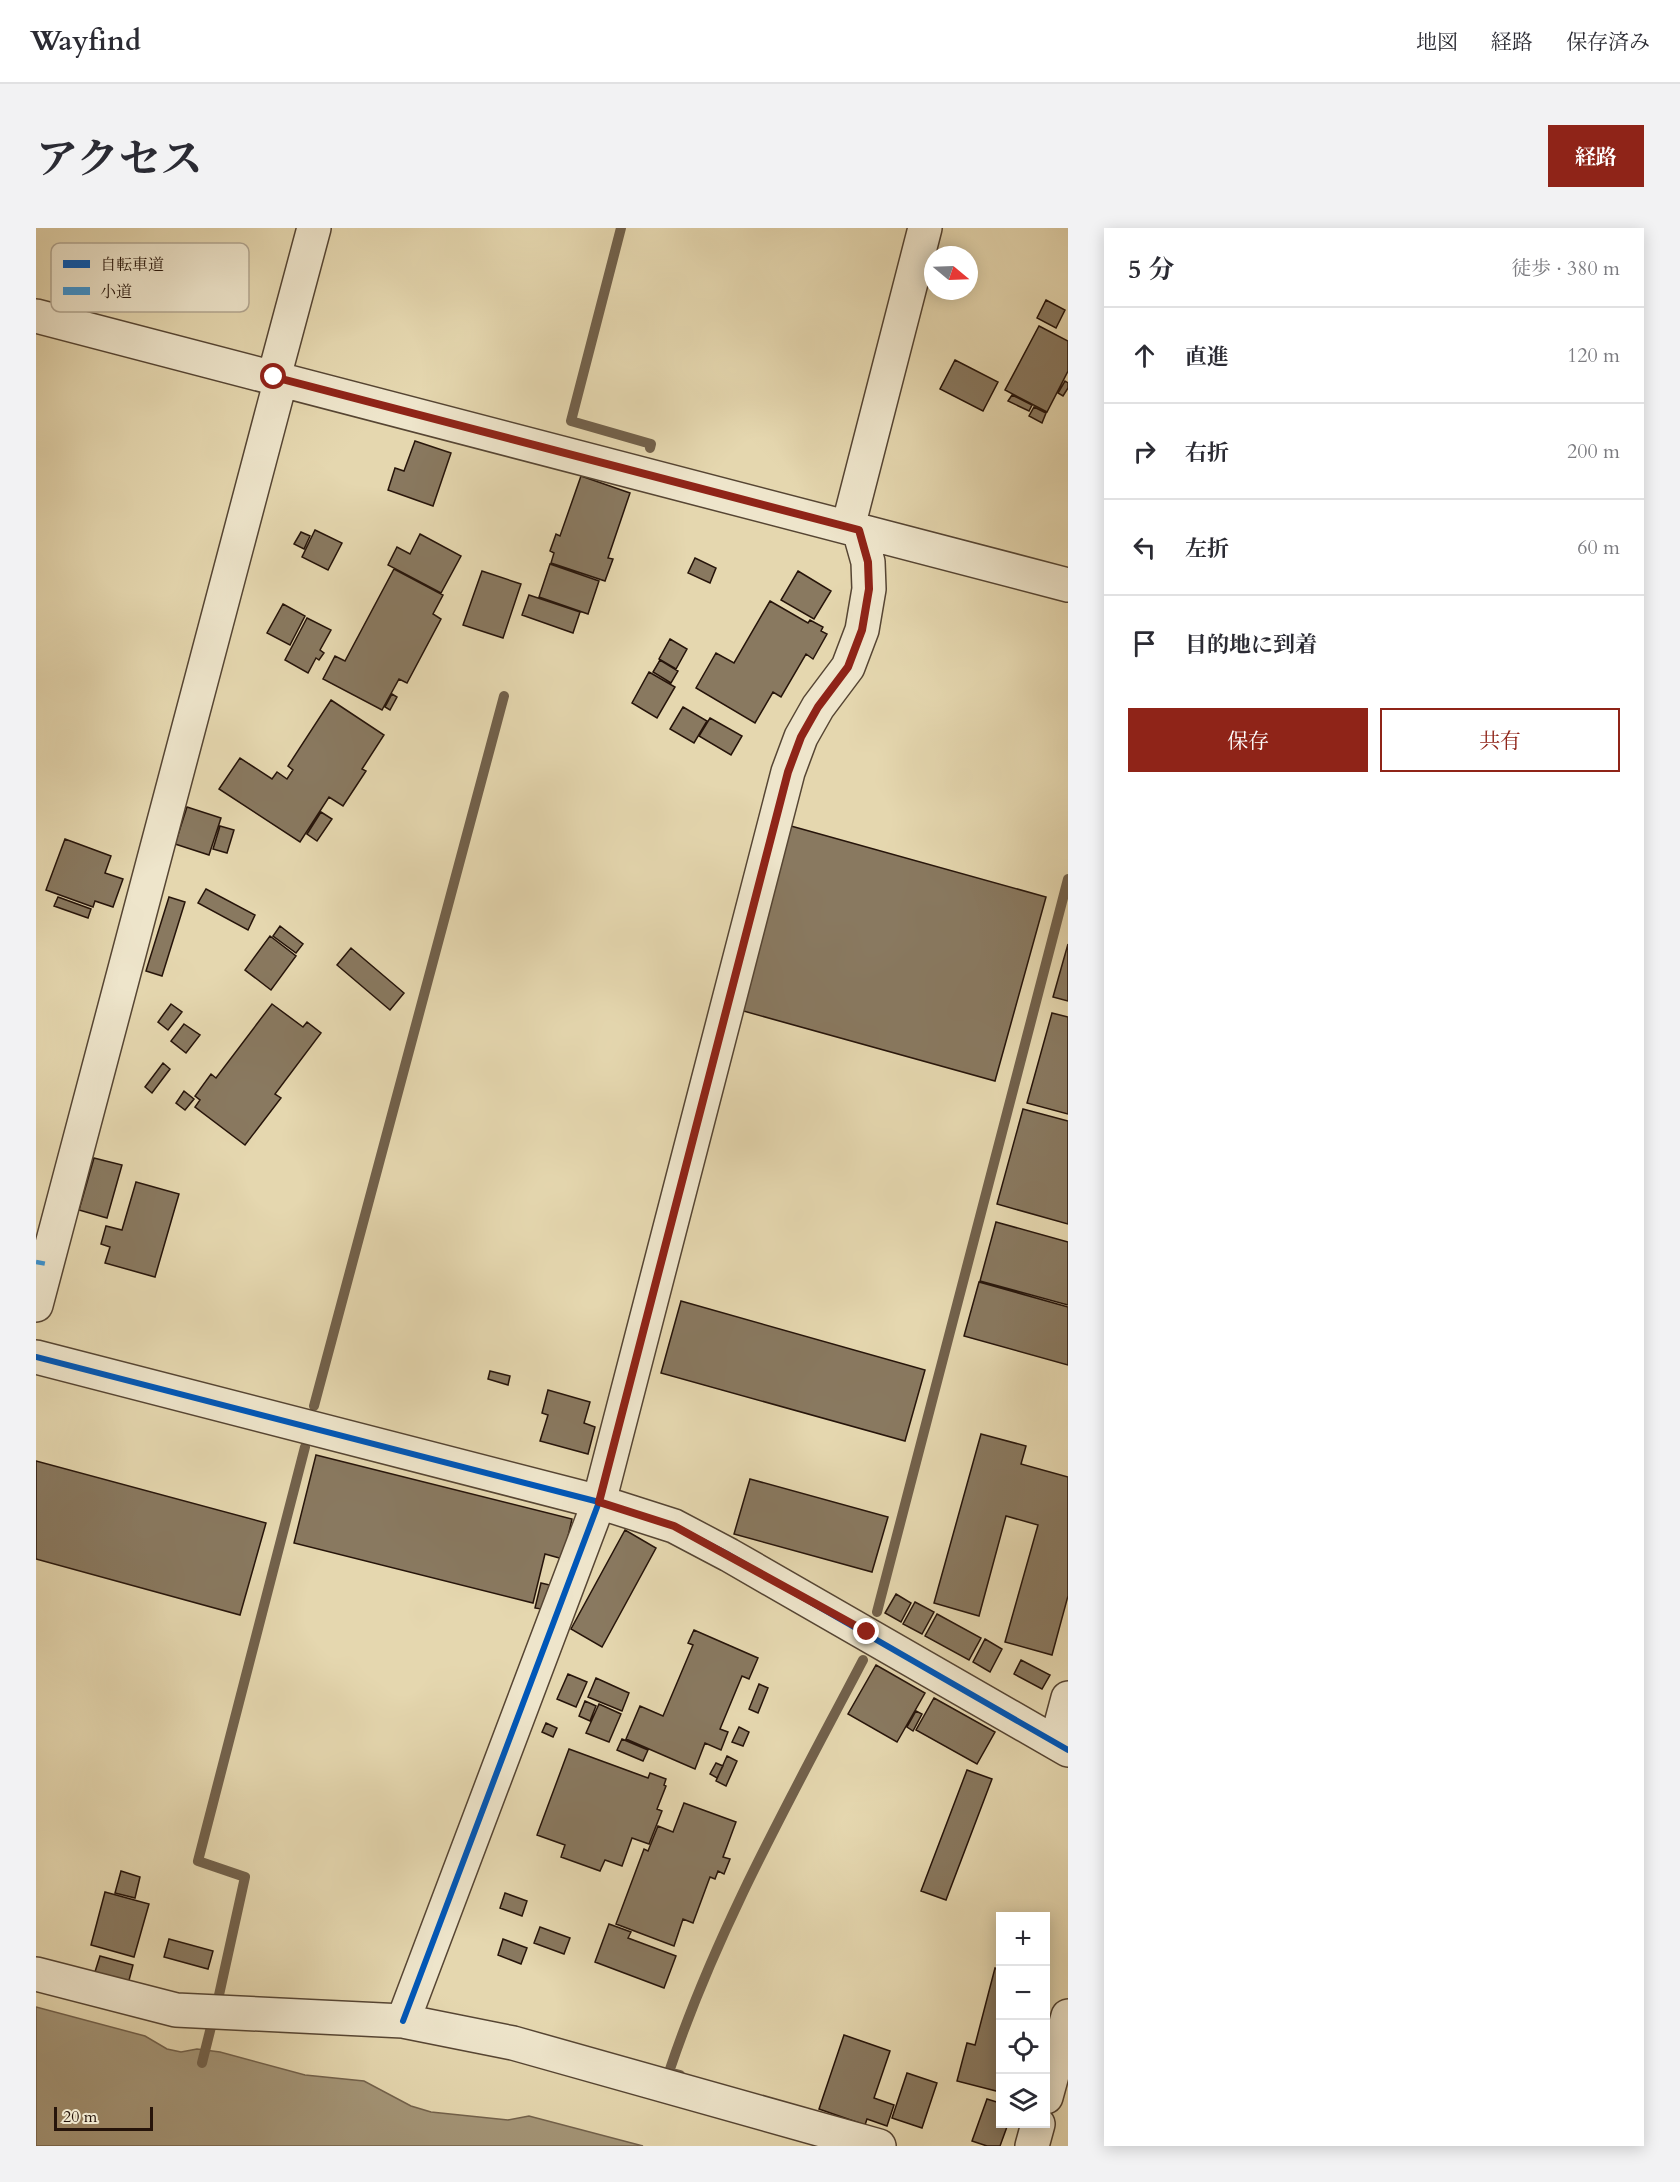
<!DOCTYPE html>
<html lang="ja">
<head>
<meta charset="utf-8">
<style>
	body { margin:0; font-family:Cardo,"Noto Serif JP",serif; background:#f2f2f3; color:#2b2b33 }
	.controls { position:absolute; right:18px; bottom:18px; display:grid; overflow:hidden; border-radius:0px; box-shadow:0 3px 15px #0003 }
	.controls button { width:54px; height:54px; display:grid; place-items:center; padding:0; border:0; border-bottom:2px solid #e1e1e2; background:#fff; color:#2b2b33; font:30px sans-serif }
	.compass { position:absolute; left:888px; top:18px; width:54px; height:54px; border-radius:50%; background:#fff; box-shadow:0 3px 15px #0003; rotate:109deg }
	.scale { position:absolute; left:18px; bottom:15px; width:99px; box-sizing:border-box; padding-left:6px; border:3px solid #26140a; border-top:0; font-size:16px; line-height:21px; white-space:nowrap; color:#26140a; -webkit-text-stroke:4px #eee5cb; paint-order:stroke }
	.stop { position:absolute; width:18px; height:18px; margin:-14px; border:4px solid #8f2418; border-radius:50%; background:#fff }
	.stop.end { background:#8f2418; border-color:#fff; box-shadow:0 2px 6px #0008 }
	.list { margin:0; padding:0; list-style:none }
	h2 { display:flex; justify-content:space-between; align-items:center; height:78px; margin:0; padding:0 24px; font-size:26px }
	h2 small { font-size:20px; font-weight:400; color:#7c7c81 }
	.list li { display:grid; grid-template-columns:39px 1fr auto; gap:18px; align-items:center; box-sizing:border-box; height:96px; padding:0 24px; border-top:2px solid #e1e1e2 }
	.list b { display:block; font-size:22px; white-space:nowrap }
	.list em { font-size:20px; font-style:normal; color:#7c7c81 }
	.actions { display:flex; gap:12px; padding:18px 24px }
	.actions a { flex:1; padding:14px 0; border:2px solid #8f2418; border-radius:0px; text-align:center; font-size:21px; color:#8f2418 }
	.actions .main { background:#8f2418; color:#fff }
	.icon { flex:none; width:33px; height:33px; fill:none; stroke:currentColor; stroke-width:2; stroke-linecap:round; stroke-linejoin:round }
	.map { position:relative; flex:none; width:1032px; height:1918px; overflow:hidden; border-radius:0px }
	header { display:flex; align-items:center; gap:36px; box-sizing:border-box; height:84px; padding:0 30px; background:#fff; border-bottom:2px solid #e1e1e2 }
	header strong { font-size:28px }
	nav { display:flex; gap:33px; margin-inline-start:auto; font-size:21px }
	.intro { display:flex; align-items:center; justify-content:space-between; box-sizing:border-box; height:144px; padding:0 36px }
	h1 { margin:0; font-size:42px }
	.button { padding:15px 27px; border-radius:0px; background:#8f2418; color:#fff; font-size:21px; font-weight:700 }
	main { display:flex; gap:36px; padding:0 36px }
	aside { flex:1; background:#fff; border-radius:0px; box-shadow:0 3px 15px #0003 }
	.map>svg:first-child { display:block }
	.water { fill:#a49577; stroke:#72614b; stroke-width:1.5 }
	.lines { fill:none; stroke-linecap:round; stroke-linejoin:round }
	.stream { stroke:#72614b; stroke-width:10 }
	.building { fill:#897960; stroke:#26140a; stroke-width:1.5 }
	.minor-casing { stroke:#564533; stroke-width:36 }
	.minor { stroke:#eee5cb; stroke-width:33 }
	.quiet { stroke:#3b93d2; stroke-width:4.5; stroke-dasharray:9 4.5; stroke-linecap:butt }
	.cycleway-casing { stroke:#eee5cb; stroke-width:10 }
	.cycleway { stroke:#0057b8; stroke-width:6 }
	.route { stroke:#8f2418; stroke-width:8 }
	.key { fill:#eee5cb; stroke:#b2a691; stroke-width:1.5 }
	.key-label { font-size:16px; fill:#26140a }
</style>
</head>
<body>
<header>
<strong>Wayfind</strong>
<nav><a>地図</a><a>経路</a><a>保存済み</a></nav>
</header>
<div class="intro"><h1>アクセス</h1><a class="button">経路</a></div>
<main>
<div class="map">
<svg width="1032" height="1918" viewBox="0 0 1032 1918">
	<rect width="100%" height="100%" fill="#e5d7af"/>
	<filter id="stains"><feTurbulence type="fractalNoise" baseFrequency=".00333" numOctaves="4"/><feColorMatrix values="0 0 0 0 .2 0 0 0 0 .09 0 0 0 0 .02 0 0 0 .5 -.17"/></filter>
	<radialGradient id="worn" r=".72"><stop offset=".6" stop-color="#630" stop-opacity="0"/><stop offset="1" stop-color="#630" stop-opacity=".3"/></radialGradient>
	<path class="water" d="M0,1779L109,1808L131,1821L145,1824L161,1821L184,1824L269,1847L328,1853L375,1878L395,1884L472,1892L493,1888L607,1918H0Z"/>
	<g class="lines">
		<path class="stream" d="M585,0L535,193L615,216L614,220
			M278,1178L468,468
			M841,1384L1032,651
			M183,1767L209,1649L162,1633L269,1219
			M166,1835L176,1795
			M644,1847L633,1844C681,1700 757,1566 827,1432"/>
	</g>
	<path class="building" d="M1010,72L1029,82L1020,100L1001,90Z
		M1003,98L1032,113V143L1011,184L969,162Z
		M919,132L962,154L947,183L904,161Z
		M1029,153L1032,155V160L1027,168L1022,165Z
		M976,167L996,177L993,183L972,173Z
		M998,179L1010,185L1006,195L993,188Z
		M379,213L415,225L397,278L352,262L359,240L368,243Z
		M545,248L594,265L572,330L577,331L569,353L515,335L518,325L514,323L520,306L524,308Z
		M279,302L306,315L292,342L266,329Z
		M265,304L274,308L268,321L258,316Z
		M384,306L425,328L405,365L352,337L361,319L374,326Z
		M659,330L680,340L674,355L652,345Z
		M514,336L563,353L552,386L503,369Z
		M358,341L407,367L397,386L405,391L371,455L363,451L346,482L287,451L299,428L309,433Z
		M446,343L485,356L467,410L427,397Z
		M762,343L795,363L778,391L745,372Z
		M493,367L544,384L537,405L486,387Z
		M734,373L772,395L774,392L787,399L785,403L791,406L777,431L770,426L745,469L737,464L719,495L660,460L680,425L698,435Z
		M247,376L269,388L254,417L231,405Z
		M271,390L295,402L284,422L288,425L283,432L280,430L272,445L249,432Z
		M634,411L651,421L640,441L623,431Z
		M624,432L642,443L635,455L617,444Z
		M613,444L639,459L621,490L596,475Z
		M356,466L361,469L354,482L349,479Z
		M295,472L348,507L326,541L330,543L307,578L293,569L264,614L183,561L204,530L236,551L241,544L251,551L257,542L252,538Z
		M647,479L671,493L658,515L634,501Z
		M674,490L706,508L695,527L663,508Z
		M151,579L185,590L173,627L139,616Z
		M285,584L296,591L281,613L271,606Z
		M184,598L198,602L191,625L177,621Z
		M755,598L1010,669L959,853L704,782Z
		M29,611L75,628L69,645L87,651L77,679L59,673L57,679L10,662Z
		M170,661L219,687L212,702L162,675Z
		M22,669L55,681L52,690L18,678Z
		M133,669L149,674L126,748L110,743Z
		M244,698L267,716L260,725L237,708Z
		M234,708L260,728L235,762L209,742Z
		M1032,716V773L1017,769Z
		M315,720L368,765L354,782L301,737Z
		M135,776L146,784L132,802L122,794Z
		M236,776L267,799L271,794L285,805L239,866L245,870L209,917L159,879L164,872L159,868L175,846L180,850Z
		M1016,785L1032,789V886L991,875Z
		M148,796L164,807L150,825L135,813Z
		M127,835L134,841L116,865L109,859Z
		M148,863L158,871L149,882L140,875Z
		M987,881L1032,893V996L961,976Z
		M58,930L86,937L71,990L43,982Z
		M100,954L143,966L119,1049L69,1035L74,1019L65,1016L70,998L86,1002Z
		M960,994L1032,1014V1077L944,1053Z
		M943,1054L1032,1079V1137L928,1108Z
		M645,1073L889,1142L869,1213L625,1145Z
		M454,1143L474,1148L472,1157L452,1151Z
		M512,1162L554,1174L548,1195L559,1199L552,1226L504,1213L512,1187L506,1185Z
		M945,1206L990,1218L985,1236L1032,1249V1368L1016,1427L969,1414L1002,1297L970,1288L943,1388L898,1375Z
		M280,1227L536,1291L527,1331L509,1326L497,1375L258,1315Z
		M0,1233L230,1295L204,1387L0,1331Z
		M714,1251L852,1289L836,1344L698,1306Z
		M589,1302L620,1320L566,1419L535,1401Z
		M505,1355L518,1358L511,1382L499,1380Z
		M860,1366L875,1375L865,1394L849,1385Z
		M879,1374L898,1384L886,1406L867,1396Z
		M901,1386L945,1410L933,1432L889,1408Z
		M658,1402L722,1430L713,1451L706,1448L684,1501L692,1504L685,1522L669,1515L659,1541L590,1511L604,1478L627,1488L657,1417L652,1415Z
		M949,1411L966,1421L954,1444L937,1434Z
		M985,1432L1014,1447L1006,1461L978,1446Z
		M840,1437L889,1465L861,1514L812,1486Z
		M532,1446L551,1454L540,1479L521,1471Z
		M560,1450L593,1465L586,1483L552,1469Z
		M723,1456L732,1460L722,1485L713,1481Z
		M898,1470L959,1504L941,1536L880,1502Z
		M549,1473L560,1478L554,1493L543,1488Z
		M563,1476L585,1486L573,1514L550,1505Z
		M880,1483L886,1486L877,1503L871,1499Z
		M510,1495L521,1500L517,1509L506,1504Z
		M703,1499L713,1504L707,1518L696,1514Z
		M586,1511L612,1522L607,1533L581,1522Z
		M533,1521L612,1550L614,1545L630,1551L628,1557L630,1558L621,1581L626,1583L613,1616L596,1610L586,1638L569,1632L564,1643L525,1629L529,1617L501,1607Z
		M691,1528L701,1533L690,1558L680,1553Z
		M680,1535L687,1538L681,1550L674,1546Z
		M931,1542L956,1551L910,1672L885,1663Z
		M648,1575L700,1594L687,1629L694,1631L688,1646L682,1643L679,1651L674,1649L657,1695L647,1691L638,1718L580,1696L608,1621L612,1623L622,1598L637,1604Z
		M85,1643L104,1649L99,1670L79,1665Z
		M69,1664L113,1676L98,1729L55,1717Z
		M469,1665L491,1673L486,1688L464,1680Z
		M573,1696L595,1704L592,1710L640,1728L628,1760L559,1734Z
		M504,1699L534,1710L528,1726L498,1715Z
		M133,1711L177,1723L172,1741L128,1729Z
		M467,1711L491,1720L485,1736L462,1727Z
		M64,1728L97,1737L92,1756L58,1747Z
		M959,1740L964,1742V1864L921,1853L931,1815L939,1817Z
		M808,1807L854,1823L838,1870L858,1877L851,1898L831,1891L829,1897L783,1881Z
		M871,1845L901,1855L886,1900L856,1890Z
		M951,1871L964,1875V1896H972L964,1918H951L936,1913Z"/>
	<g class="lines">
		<defs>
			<path id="minor" d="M0,88L1032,357
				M238,149L278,0
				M812,299L889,0
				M0,1077L245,151
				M0,1129L563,1274L638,1298L693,1327L1032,1522
				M1020,1515L1032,1470
				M0,1746L140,1782L367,1793L477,1815L843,1918
				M367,1793L563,1274L752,544L765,509L782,479L812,439L826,402L833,361L832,334L823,302
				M1010,1869L1032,1788
				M996,1918L1002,1896"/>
		</defs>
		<use href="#minor" class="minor-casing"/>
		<use href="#minor" class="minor"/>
		<path class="quiet" d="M0,1034L11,1036"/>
		<defs>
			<path id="cycleway" d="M0,1129L563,1274L638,1298L693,1327L1032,1522
				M367,1793L563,1274L752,544L765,509L782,479L812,439L826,402L833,361L832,334L823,302"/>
		</defs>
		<use href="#cycleway" class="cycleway-casing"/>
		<use href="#cycleway" class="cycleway"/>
	</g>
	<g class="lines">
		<path class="route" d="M238,149L823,302L832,334L833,361L826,402L812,439L782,479L765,509L752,544L563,1274L638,1298L831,1404"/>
	</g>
	<rect x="15" y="15" width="198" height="69" rx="9" class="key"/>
	<rect x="27" y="32" width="27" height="8" fill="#0057b8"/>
	<rect x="27" y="59" width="27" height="8" fill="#3b93d2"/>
	<g class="key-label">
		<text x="64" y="42">自転車道</text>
		<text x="64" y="69">小道</text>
	</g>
	<rect width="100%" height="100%" filter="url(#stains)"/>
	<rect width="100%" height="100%" fill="url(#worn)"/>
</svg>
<div class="controls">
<button>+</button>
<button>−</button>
<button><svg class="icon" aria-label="locate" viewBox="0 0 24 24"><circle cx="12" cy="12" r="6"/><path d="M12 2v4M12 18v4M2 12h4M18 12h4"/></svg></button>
<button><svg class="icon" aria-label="layers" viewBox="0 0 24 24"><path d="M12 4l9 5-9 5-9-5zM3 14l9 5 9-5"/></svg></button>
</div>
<svg class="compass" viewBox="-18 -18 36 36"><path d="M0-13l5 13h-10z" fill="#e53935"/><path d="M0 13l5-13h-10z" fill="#7c7c81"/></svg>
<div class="scale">20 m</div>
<div class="stop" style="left:238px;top:149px"></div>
<div class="stop end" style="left:831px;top:1404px"></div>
</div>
<aside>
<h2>5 分<small>徒歩 · 380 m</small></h2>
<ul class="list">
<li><svg class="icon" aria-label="ahead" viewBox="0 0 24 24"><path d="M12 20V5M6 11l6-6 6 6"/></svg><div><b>直進</b></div><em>120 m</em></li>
<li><svg class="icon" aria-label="right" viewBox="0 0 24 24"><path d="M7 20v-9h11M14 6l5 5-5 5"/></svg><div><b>右折</b></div><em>200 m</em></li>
<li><svg class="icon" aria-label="left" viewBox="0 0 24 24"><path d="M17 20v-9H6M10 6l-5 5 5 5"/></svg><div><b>左折</b></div><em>60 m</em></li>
<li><svg class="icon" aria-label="arrive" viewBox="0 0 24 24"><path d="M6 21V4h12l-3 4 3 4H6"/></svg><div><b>目的地に到着</b></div></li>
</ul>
<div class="actions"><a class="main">保存</a><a>共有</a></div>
</aside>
</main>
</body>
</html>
